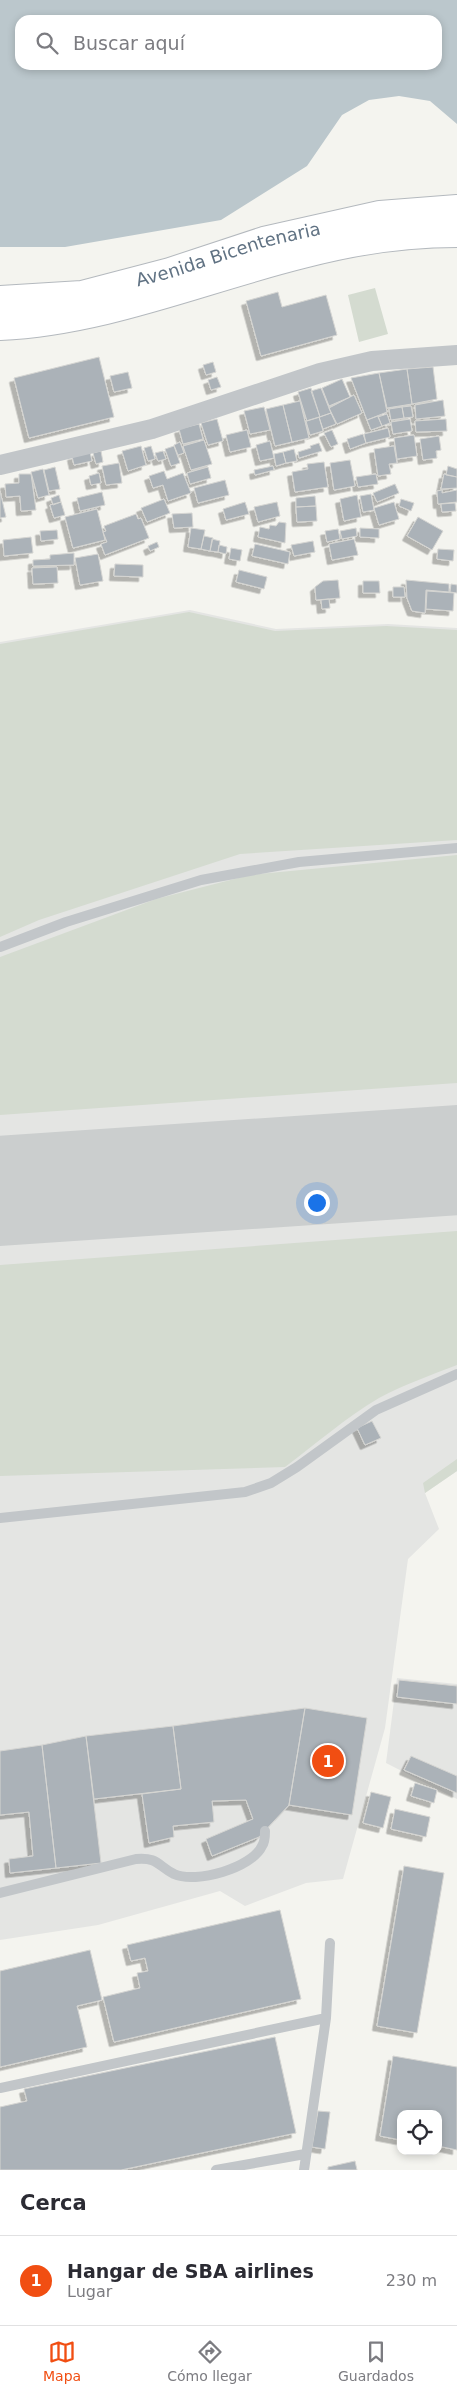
<!DOCTYPE html>
<html lang="es">
<head>
<meta charset="utf-8">
<style>
	body { margin:0; font-family:"DejaVu Sans",sans-serif; background:#f2f2f3; color:#2b2b33 }
	.controls { position:absolute; right:15px; bottom:15px; display:grid; overflow:hidden; border-radius:10px; box-shadow:0 2px 8px #0003 }
	.controls button { width:45px; height:45px; display:grid; place-items:center; padding:0; border:0; border-bottom:1px solid #e1e1e2; background:#fff; color:#2b2b33; font:25px sans-serif }
	.you { position:absolute; left:316px; top:1202px; width:18px; height:18px; margin:-12px; border:4px solid #fff; border-radius:50%; background:#1a73e8; box-shadow:0 0 0 8px #1a73e833 }
	.badge { display:grid; place-items:center; width:32px; height:32px; border-radius:50%; background:#f14e12; color:#fff; font-size:16px; font-weight:700 }
	.pin { position:absolute; translate:-50% -50%; border:2px solid #fff; box-shadow:0 1px 5px #0006 }
	.list { margin:0; padding:0; list-style:none }
	h2 { display:flex; justify-content:space-between; align-items:center; height:65px; margin:0; padding:0 20px; font-size:21px }
	h2 small { font-size:16px; font-weight:400; color:#7c7c81 }
	.list li { display:grid; grid-template-columns:32px 1fr auto; gap:15px; align-items:center; box-sizing:border-box; height:90px; padding:0 20px; border-top:1px solid #e1e1e2 }
	.list b { display:block; font-size:19px; white-space:nowrap }
	.list p { margin:0; font-size:16px; white-space:nowrap; color:#7c7c81 }
	.list em { font-size:16px; font-style:normal; color:#7c7c81 }
	.icon { flex:none; width:28px; height:28px; fill:none; stroke:currentColor; stroke-width:2; stroke-linecap:round; stroke-linejoin:round }
	.map { position:relative; flex:none; width:457px; height:2170px; overflow:hidden }
	.search { position:absolute; background:#fff; box-shadow:0 2px 8px #0003; left:15px; right:15px; top:15px; height:55px; display:flex; align-items:center; gap:12px; box-sizing:border-box; padding:0 18px; border-radius:15px; color:#7c7c81; font-size:19px }
	.sheet { height:155px; background:#fff }
	nav { display:flex; justify-content:space-around; align-items:center; box-sizing:border-box; height:70px; border-top:1px solid #e1e1e2; background:#fff; font-size:14px; color:#7c7c81 }
	nav a { display:grid; justify-items:center; gap:2px }
	nav .on { color:#f14e12 }
	.map>svg:first-child { display:block }
	.built { fill:#e4e5e3 }
	.green { fill:#d4dbd0 }
	.water { fill:#bbc7cc; fill-rule:evenodd }
	.lines { fill:none; stroke-linecap:round; stroke-linejoin:round }
	.runway { stroke:#cbcece; stroke-width:110 }
	.building { fill:#abb2b8; stroke:#d5d5d2; filter:url(#shadow) }
	.secondary-casing { stroke:#b4b9be; stroke-width:30 }
	.lane { stroke:#c2c6c9; stroke-width:10 }
	.street { stroke:#c2c6c9; stroke-width:20 }
	.secondary { stroke:#fff; stroke-width:28 }
	.labels { text-anchor:middle; stroke-width:5; stroke-linejoin:round; paint-order:stroke }
	.street-label { font-size:18px; fill:#607283; stroke:#fff }
</style>
</head>
<body>
<div class="map">
<svg width="457" height="2170" viewBox="0 0 457 2170">
	<defs>
		<filter id="shadow"><feDropShadow dx="-4.5" dy="4.5" stdDeviation="0" flood-color="#0004"/></filter>
	</defs>
	<rect width="100%" height="100%" fill="#f4f4ef"/>
	<path class="built" d="M190,610L276,629L388,624L457,628V1471L425,1493L439,1529L408,1559L385,1728L343,1879L306,1883L245,1906L220,1891L98,1925L0,1940V642Z
		M397,1678L457,1684V1799L386,1763Z"/>
	<path class="green" d="M375,288L388,334L359,342L348,295Z
		M189,612L275,631L386,626L457,630V840L240,854L39,920L0,937V644Z
		M457,855V1083L0,1115V957L156,899L250,875Z
		M457,1231V1365C431,1375 403,1385 379,1398C345,1418 316,1444 285,1467L0,1476V1265Z
		M457,1459V1471L425,1493L423,1483Z"/>
	<path class="water" d="M0,0H457V124L430,101L399,96L369,100L342,115L307,166L221,220L65,247H0ZM20,20H437V65H20Z"/>
	<g class="lines">
		<path class="runway" d="M0,1191L457,1160"/>
	</g>
	<path class="building" d="M278,292L282,307L326,295L337,335L261,356L246,301Z
		M99,357L114,417L29,438L14,378Z
		M213,362L216,372L206,375L203,365Z
		M433,367L437,399L412,404L407,369Z
		M407,369L412,404L387,408L379,373Z
		M128,372L132,388L114,392L110,376Z
		M379,373L387,412L367,420L351,378Z
		M217,377L221,387L211,390L208,380Z
		M342,379L350,397L329,406L322,388Z
		M311,388L320,417L307,421L298,392Z
		M321,388L331,413L320,417L311,391Z
		M354,395L362,413L337,424L329,408Z
		M443,400L445,416L416,419L415,405Z
		M300,401L309,438L292,442L283,405Z
		M283,405L292,442L275,446L266,409Z
		M411,406L413,417L404,418L402,407Z
		M264,407L270,430L250,434L244,411Z
		M402,407L404,418L391,420L389,409Z
		M331,413L336,424L323,429L319,417Z
		M387,414L390,423L382,426L378,417Z
		M378,416L382,426L371,430L367,420Z
		M319,417L323,431L310,435L306,421Z
		M217,419L223,441L208,445L201,423Z
		M410,419L412,431L393,434L391,422Z
		M446,419L447,431L416,432L415,421Z
		M199,424L203,439L183,444L179,429Z
		M388,428L390,437L366,443L364,434Z
		M247,430L251,447L230,452L226,435Z
		M332,430L338,444L331,447L324,433Z
		M363,434L366,443L350,449L347,439Z
		M414,435L417,456L397,459L394,438Z
		M439,436L441,450L436,451L437,458L423,460L420,439Z
		M204,440L212,464L191,470L183,446Z
		M270,441L274,458L260,461L256,445Z
		M180,442L184,453L178,455L174,445Z
		M319,443L322,451L299,458L298,452L311,448L310,446Z
		M141,446L146,465L128,471L122,451Z
		M151,446L155,459L148,461L144,448Z
		M174,446L180,463L171,466L165,449Z
		M394,446L397,463L389,464L391,474L378,476L374,449Z
		M294,449L297,461L286,463L283,452Z
		M101,451L103,462L96,464L93,453Z
		M163,451L166,459L158,461L155,453Z
		M90,452L92,461L74,465L72,456Z
		M283,452L286,463L276,466L274,454Z
		M350,460L355,486L334,490L330,463Z
		M324,462L328,487L295,492L292,472L308,469L307,464Z
		M119,463L122,483L106,485L102,466Z
		M273,466L274,470L255,475L254,470Z
		M448,466L457,469V477L446,475Z
		M55,467L60,489L49,491L44,470Z
		M208,467L211,478L190,484L187,473Z
		M43,469L49,495L38,498L31,472Z
		M164,471L167,479L183,473L191,493L168,501L163,485L153,488L149,476Z
		M99,473L101,483L91,485L89,476Z
		M19,474H31L36,510L21,511L20,496L6,497L5,484L19,483Z
		M376,474L378,484L358,487L356,477Z
		M444,474L457,477V488L441,489Z
		M225,480L229,495L198,503L194,488Z
		M395,484L399,493L377,502L373,493Z
		M442,490V493L457,490V502L438,504L437,491Z
		M0,491L6,517L0,518Z
		M102,492L105,505L80,511L77,498Z
		M371,494L374,510L363,512L360,496Z
		M59,495L61,502L53,505L51,498Z
		M357,495L361,517L344,521L340,499Z
		M315,496L316,506L296,507V498Z
		M164,499L170,513L147,522L141,508Z
		M401,499L414,503L411,511L399,506Z
		M61,502L65,515L54,518L50,505Z
		M245,502L249,514L226,520L223,509Z
		M277,502L280,516L258,522L254,507Z
		M394,502L399,519L379,525L374,508Z
		M455,503L456,511L442,512L441,504Z
		M316,506L317,521L297,522L296,507Z
		M97,509L105,540L73,548L65,517Z
		M192,513L193,527L174,528L172,514Z
		M136,514L138,519L141,518L149,538L105,555L101,544L107,542L103,532L106,531L104,526Z
		M418,517L443,531L432,550L407,536Z
		M279,522L286,523L285,543L258,537L260,527L269,529L270,525L276,526Z
		M191,528L205,530L201,549L188,547Z
		M356,528L357,536L342,539L340,531Z
		M360,528L379,529V538L360,537Z
		M338,529L340,539L327,542L325,531Z
		M57,530L58,539L41,541L40,531Z
		M204,536L213,538L210,551L201,549Z
		M31,537L33,553L4,556L3,540Z
		M212,539L220,541L218,552L210,551Z
		M354,539L358,555L332,560L329,544Z
		M313,541L315,552L294,556L291,545Z
		M157,542L159,547L150,551L148,546Z
		M255,544L290,552L288,564L252,556Z
		M219,545L227,547L226,554L218,552Z
		M231,548L242,550L240,561L229,559Z
		M438,549L454,550L453,561L437,559Z
		M74,553V565L33,566V560L50,559V555Z
		M98,554L103,581L80,585L75,558Z
		M115,564L143,565V577L114,576Z
		M57,567L58,583L33,584L32,568Z
		M239,570L267,577L264,589L236,582Z
		M338,580L340,598L316,600L315,587L323,581Z
		M406,580L449,584V592L426,590L425,613L412,611L407,598Z
		M363,581H379L380,593H363Z
		M451,584L457,585V593L450,592Z
		M393,587H404L405,597H393Z
		M427,591L454,593L453,611L426,609Z
		M329,599L330,608L322,609L321,600Z
		M372,1421L381,1438L365,1445L357,1428Z
		M399,1680L457,1686V1704L397,1697Z
		M305,1708L289,1805L259,1837L212,1856L206,1839L253,1819L246,1800L212,1801L214,1822L173,1826L174,1837L149,1843L142,1794L181,1789L173,1726Z
		M305,1708L367,1718L352,1815L289,1805Z
		M173,1726L181,1789L94,1799L86,1736Z
		M86,1736L101,1863L56,1868L42,1745Z
		M42,1745L56,1868L10,1873L9,1859L33,1856L29,1812L0,1815V1751Z
		M411,1756L457,1776V1793L404,1770Z
		M415,1783L437,1790L434,1803L411,1796Z
		M371,1792L391,1797L383,1828L363,1823Z
		M395,1809L430,1817L426,1837L391,1829Z
		M404,1866L444,1873L417,2033L377,2026Z
		M280,1910L301,1999L114,2042L103,1997L140,1988L137,1973L148,1971L145,1958L131,1961L127,1945Z
		M90,1950L102,2000L77,2006L87,2047L0,2067V1971Z
		M275,2037L296,2133L121,2170H0V2107L27,2101L24,2089Z
		M393,2056L457,2067V2150L438,2146V2114H401V2140L380,2136Z
		M318,2111L330,2112L325,2149L312,2147Z
		M355,2161L357,2170H328V2167Z"/>
	<g class="lines">
		<defs>
			<g id="secondary">
				<path id="s1" d="M0,300L82,295L170,272L264,241L380,215L457,209"/>
				<path d="M0,326C105,321 202,279 303,254C352,241 406,233 457,233"/>
			</g>
		</defs>
		<use href="#secondary" class="secondary-casing"/>
		<path class="lane" d="M0,947L66,922L201,880L299,862L457,848
			M0,1518L245,1492L271,1483L297,1467L376,1410L457,1374
			M0,1893L136,1859C158,1857 158,1866 174,1874C196,1884 252,1868 262,1846C265,1842 265,1836 265,1831
			M0,2088L326,2018
			M216,2170L305,2154
			M304,2170L326,2018L330,1943"/>
		<path class="street" d="M0,465L152,429L320,373L372,361L457,355"/>
		<use href="#secondary" class="secondary"/>
	</g>
	<g class="labels">
		<g class="street-label">
			<text dy="6" stroke="none"><textPath href="#s1" startOffset="234">Avenida Bicentenaria</textPath></text>
		</g>
	</g>
</svg>
<div class="controls">
<button><svg class="icon" aria-label="locate" viewBox="0 0 24 24"><circle cx="12" cy="12" r="6"/><path d="M12 2v4M12 18v4M2 12h4M18 12h4"/></svg></button>
</div>
<div class="you"></div>
<div class="pin badge" style="left:328px;top:1761px">1</div>
<div class="search"><svg class="icon" aria-label="search" viewBox="0 0 24 24"><circle cx="10" cy="10" r="6"/><path d="M15 15l6 6"/></svg>Buscar aquí</div>
</div>
<section class="sheet">
<h2>Cerca<small></small></h2>
<ul class="list">
<li><span class="badge">1</span><div><b>Hangar de SBA airlines</b><p>Lugar</p></div><em>230 m</em></li>
</ul>
</section>
<nav>
<a class="on"><svg class="icon" aria-label="map" viewBox="0 0 24 24"><path d="M3 6l6-2 6 2 6-2v14l-6 2-6-2-6 2zM9 4v14M15 6v14"/></svg>Mapa</a>
<a><svg class="icon" aria-label="directions" viewBox="0 0 24 24"><path d="M12 3l9 9-9 9-9-9zM9 14v-3h6M13 9l2 2-2 2"/></svg>Cómo llegar</a>
<a><svg class="icon" aria-label="saved" viewBox="0 0 24 24"><path d="M7 4h10v16l-5-4-5 4z"/></svg>Guardados</a>
</nav>
</body>
</html>
